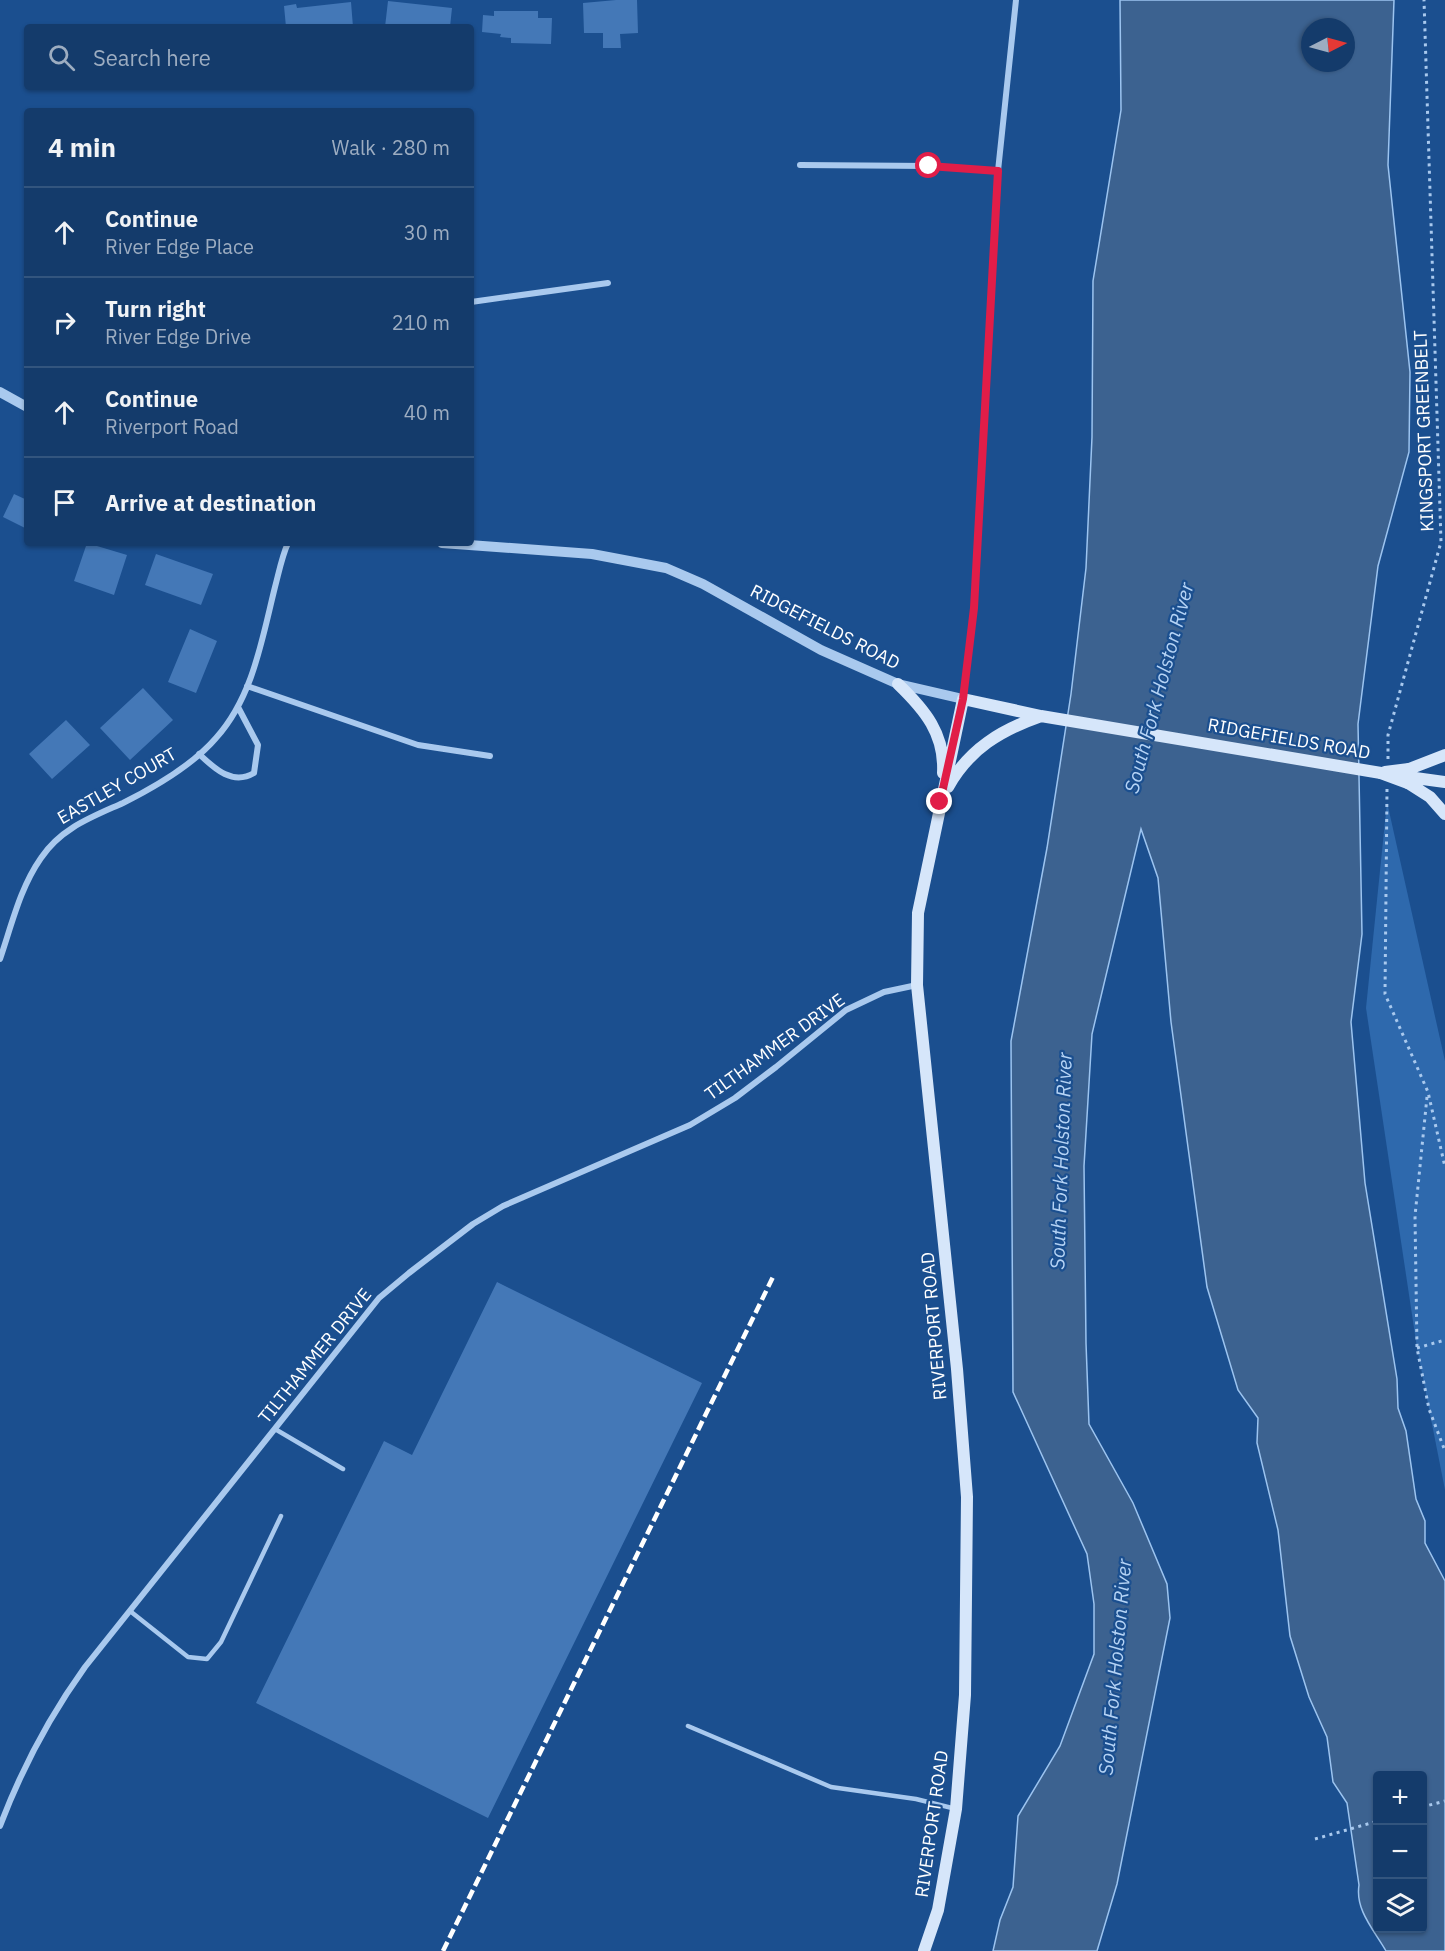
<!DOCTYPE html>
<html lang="en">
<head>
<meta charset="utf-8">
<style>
	body { margin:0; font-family:"IBM Plex Sans",sans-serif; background:#214673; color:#f1f3f6 }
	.controls { position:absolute; right:18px; bottom:18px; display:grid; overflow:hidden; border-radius:6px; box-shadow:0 2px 4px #0004 }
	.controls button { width:54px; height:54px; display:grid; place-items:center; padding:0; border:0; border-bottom:2px solid #33557e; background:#143b6b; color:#f1f3f6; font:30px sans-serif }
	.compass { position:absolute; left:1301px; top:18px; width:54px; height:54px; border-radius:50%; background:#143b6b; box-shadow:0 2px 4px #0004; rotate:84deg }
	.stop { position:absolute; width:18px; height:18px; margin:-14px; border:4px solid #e11d48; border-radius:50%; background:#fff }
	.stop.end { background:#e11d48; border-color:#fff; box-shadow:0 2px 6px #0008 }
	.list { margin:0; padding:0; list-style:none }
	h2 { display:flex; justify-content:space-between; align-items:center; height:78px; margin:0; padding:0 24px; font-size:26px }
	h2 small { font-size:20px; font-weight:400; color:#9dadc1 }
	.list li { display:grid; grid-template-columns:39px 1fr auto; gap:18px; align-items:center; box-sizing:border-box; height:90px; padding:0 24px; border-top:2px solid #33557e }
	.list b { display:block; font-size:22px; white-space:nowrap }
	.list p { margin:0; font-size:20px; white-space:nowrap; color:#9dadc1 }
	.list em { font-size:20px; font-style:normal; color:#9dadc1 }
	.icon { flex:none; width:33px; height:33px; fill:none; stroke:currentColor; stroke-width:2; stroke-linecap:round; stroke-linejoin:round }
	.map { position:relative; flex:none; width:1445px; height:1951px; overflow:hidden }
	.search { position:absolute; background:#143b6b; box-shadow:0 2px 4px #0004; left:24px; top:24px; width:450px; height:66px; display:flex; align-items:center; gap:15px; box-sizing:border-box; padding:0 21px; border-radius:6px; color:#9dadc1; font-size:22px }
	.panel { position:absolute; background:#143b6b; box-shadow:0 2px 4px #0004; left:24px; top:108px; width:450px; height:438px; border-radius:6px }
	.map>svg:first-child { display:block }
	.green { fill:#2e69ad }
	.water { fill:#3c6290; stroke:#9cc4f0; stroke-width:1.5; fill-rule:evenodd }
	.building { fill:#4478b7 }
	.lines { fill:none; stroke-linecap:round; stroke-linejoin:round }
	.path { stroke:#a9c9ee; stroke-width:3; stroke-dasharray:3 4.5; stroke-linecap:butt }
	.service { stroke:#a9c9ee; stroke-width:4.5 }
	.minor { stroke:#a9c9ee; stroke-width:6 }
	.tertiary { stroke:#a9c9ee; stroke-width:10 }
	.secondary { stroke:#d6e6fa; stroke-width:12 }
	.rail { stroke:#fff; stroke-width:4.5; stroke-dasharray:10 4.5; stroke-linecap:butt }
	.secondary-bridge { stroke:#d6e6fa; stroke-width:12 }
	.route { stroke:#e11d48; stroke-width:8 }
	.labels { text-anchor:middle; stroke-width:4.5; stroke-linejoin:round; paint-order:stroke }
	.street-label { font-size:18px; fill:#fff; stroke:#1b4f8f }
	.water-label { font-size:20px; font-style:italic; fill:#b5d3f5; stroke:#1b4f8f }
</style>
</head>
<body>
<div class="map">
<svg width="1445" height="1951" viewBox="0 0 1445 1951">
	<rect width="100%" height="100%" fill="#1b4f8f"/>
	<path class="green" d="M1387,802L1445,1061V1490L1417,1348L1366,1008Z"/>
	<path class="water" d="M1120,0H1394L1388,165L1410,372L1409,452L1378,566L1358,724L1362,934L1351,1022L1365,1183L1397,1379L1398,1408L1406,1431L1416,1499L1425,1521V1543L1445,1581V1951H1386C1374,1930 1355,1910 1359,1885L1347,1803L1333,1782L1327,1737L1309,1697L1290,1636L1278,1530L1257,1443L1258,1418L1238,1390L1207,1287L1171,1022L1158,878L1141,829L1092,1034L1084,1166L1086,1343L1089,1424L1133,1503L1167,1584L1170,1618L1117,1884L1097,1951H993L1000,1920L1013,1887L1018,1816L1060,1746L1094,1654V1604L1087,1554L1013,1392L1011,1041L1047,848L1071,694L1086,568L1092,437L1093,281L1121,110ZM1310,27H1346V63H1310ZM1378,1776H1422V1928H1378Z"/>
	<path class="building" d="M616,0H637L638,33L620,34L621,48H603V33H584L583,3Z
		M388,1L452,8L450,27H385Z
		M351,2L353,27H286L284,6L296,4L297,8Z
		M494,11H538V18H552L551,44L511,43V38L500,37L501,34L482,32L483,15L494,16Z
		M14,494L27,500V529L3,517Z
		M87,543L127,555L114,595L74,581Z
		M156,554L213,574L201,605L145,585Z
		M190,629L217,641L196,693L168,682Z
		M143,688L173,720L130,760L100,728Z
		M66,720L90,745L52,779L29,754Z
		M497,1282L702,1383L488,1818L256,1703L384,1441L412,1455Z"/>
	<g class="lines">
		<path class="path" d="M1388,759V735L1441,542L1424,0
			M1387,789L1385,994L1428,1092L1445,1167
			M1427,1097L1415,1216L1417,1348L1429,1409L1445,1451
			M1417,1348L1445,1340
			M1422,1807L1445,1801
			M1315,1839L1378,1821"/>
		<path class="service" d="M275,1429L343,1469
			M130,1611L188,1657L207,1659L221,1642L281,1516
			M688,1726L831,1787L916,1799L956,1809"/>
		<path class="minor" d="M800,165L929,166L998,171
			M471,302L608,283
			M247,686L418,745L490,756
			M963,699L974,608L998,171L1016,0
			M199,754C214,768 232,786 254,773L258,745L238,707
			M0,959C12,924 20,888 41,858C61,828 92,817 123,803C155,787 192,766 216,738C253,697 262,639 275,587C279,572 282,556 288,543
			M0,1826C22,1768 49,1717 85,1667L379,1298L409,1273L473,1224L503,1206L690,1125L735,1098L776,1067L846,1010L884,992L917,985"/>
		<path class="tertiary" d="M0,392L27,407
			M442,543L592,554L666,568L703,584L821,650L898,684L963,699"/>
		<path class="secondary" d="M898,684C925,710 945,734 943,773
			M1409,769L1445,755
			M1408,777L1445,782
			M1408,783L1430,797L1445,814
			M948,787C969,749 1001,730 1041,716
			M924,1951L938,1910L956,1809L965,1695L967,1497L957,1369L917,985L918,913L963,699L1041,716L1381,773"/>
		<path class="rail" d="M443,1951L774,1275"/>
		<path class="secondary-bridge" d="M1385,772L1409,769
			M1381,773L1408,783"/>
	</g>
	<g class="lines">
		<path class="route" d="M929,166L998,171L974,608L963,699L940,802"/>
	</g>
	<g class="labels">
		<g class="street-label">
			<text transform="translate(1424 431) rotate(-92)" y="6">KINGSPORT GREENBELT</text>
			<text transform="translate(825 627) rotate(27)" y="6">RIDGEFIELDS ROAD</text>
			<text transform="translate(1289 739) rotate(10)" y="6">RIDGEFIELDS ROAD</text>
			<text transform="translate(117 786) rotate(-30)" y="6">EASTLEY COURT</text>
			<text transform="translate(775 1047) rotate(-36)" y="6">TILTHAMMER DRIVE</text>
			<text transform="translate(934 1326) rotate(-95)" y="6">RIVERPORT ROAD</text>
			<text transform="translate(315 1356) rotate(-51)" y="6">TILTHAMMER DRIVE</text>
			<text transform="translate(932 1824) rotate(-82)" y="6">RIVERPORT ROAD</text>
		</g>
		<g class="water-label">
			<text transform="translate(1159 688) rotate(-75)" y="7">South Fork Holston River</text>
			<text transform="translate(1061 1161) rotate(-88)" y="7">South Fork Holston River</text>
			<text transform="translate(1115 1667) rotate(-85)" y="7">South Fork Holston River</text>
		</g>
	</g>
</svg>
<div class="controls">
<button>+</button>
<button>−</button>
<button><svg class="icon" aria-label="layers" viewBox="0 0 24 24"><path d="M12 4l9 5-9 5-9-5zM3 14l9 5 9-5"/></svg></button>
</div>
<svg class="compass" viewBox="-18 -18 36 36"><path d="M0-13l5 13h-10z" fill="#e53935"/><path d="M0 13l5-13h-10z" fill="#9dadc1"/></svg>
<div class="stop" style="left:929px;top:166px"></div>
<div class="stop end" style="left:940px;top:802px"></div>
<div class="search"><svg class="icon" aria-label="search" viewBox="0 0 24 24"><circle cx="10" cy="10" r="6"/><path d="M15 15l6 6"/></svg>Search here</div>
<section class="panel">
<h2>4 min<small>Walk · 280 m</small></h2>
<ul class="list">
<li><svg class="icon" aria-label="ahead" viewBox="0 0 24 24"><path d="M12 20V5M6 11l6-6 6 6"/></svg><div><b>Continue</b><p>River Edge Place</p></div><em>30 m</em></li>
<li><svg class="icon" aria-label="right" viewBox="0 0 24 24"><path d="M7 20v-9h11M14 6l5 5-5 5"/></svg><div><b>Turn right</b><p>River Edge Drive</p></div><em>210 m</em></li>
<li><svg class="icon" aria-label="ahead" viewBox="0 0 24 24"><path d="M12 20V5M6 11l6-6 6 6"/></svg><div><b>Continue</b><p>Riverport Road</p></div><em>40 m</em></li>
<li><svg class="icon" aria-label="arrive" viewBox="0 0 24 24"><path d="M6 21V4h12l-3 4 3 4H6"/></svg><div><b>Arrive at destination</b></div></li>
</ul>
</section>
</div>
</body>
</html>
